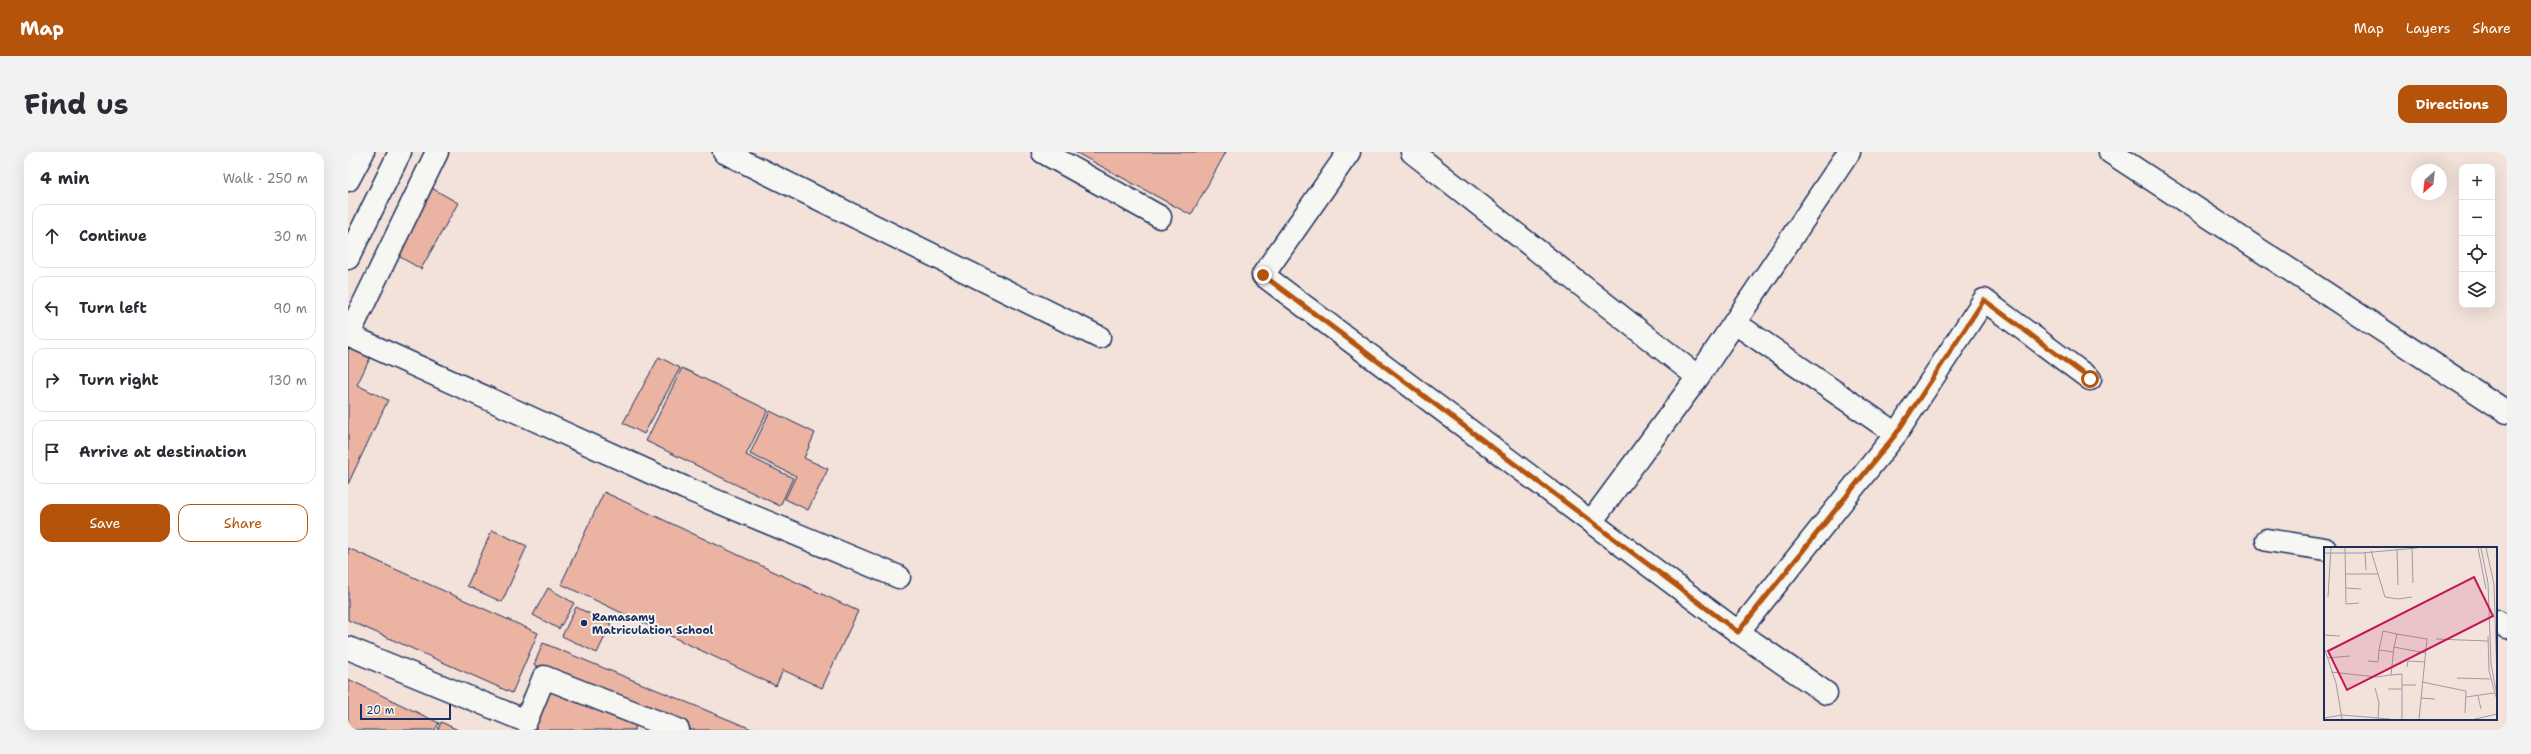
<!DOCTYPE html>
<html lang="en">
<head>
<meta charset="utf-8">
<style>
	body { margin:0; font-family:"Shantell Sans",sans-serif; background:#f2f2f3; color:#2b2b33 }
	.controls { position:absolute; right:12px; top:12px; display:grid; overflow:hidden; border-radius:8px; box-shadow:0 4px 16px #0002 }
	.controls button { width:36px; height:36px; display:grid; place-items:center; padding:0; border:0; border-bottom:1px solid #e1e1e2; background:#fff; color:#2b2b33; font:20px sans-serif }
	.compass { position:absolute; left:2063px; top:12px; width:36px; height:36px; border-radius:50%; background:#fff; box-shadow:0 4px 16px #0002; rotate:207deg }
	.scale { position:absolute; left:12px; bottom:10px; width:91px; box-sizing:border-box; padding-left:4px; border:2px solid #1b2f5e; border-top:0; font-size:11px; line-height:14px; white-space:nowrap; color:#1b2f5e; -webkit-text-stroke:3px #f6f6f2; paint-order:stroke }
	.stop { position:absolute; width:12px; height:12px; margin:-9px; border:3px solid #b45309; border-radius:50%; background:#fff }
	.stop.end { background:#b45309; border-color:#fff; box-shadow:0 1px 4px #0008 }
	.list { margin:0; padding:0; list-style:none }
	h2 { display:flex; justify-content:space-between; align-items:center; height:52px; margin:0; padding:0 16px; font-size:17px }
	h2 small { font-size:13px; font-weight:400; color:#7c7c81 }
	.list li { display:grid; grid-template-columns:26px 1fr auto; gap:12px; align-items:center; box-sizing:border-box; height:64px; margin:0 8px 8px; padding:0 8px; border:1px solid #e1e1e2; border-radius:12px }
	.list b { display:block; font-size:15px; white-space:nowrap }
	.list em { font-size:13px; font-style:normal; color:#7c7c81 }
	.actions { display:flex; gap:8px; padding:12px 16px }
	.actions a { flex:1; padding:9px 0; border:1px solid #b45309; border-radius:12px; text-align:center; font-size:14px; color:#b45309 }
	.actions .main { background:#b45309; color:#fff }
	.icon { flex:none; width:22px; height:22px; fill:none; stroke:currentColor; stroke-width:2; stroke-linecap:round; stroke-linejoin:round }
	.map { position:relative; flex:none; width:2159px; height:578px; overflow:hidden; border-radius:12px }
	header { display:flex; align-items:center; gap:24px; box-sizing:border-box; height:56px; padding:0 20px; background:#b45309; color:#fff }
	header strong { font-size:19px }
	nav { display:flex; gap:22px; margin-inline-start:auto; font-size:14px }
	.intro { display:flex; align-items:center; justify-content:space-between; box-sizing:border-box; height:96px; padding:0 24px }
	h1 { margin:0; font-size:28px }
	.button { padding:10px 18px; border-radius:12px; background:#b45309; color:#fff; font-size:14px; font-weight:700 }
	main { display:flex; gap:24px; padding:0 24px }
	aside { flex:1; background:#fff; border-radius:12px; box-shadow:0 4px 16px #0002 }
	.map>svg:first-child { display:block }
	.building { fill:#ebb3a2; stroke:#1b2f5e }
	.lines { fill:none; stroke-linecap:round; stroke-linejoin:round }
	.minor-casing { stroke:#1b2f5e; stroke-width:25 }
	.major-casing { stroke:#1b2f5e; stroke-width:25 }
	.highway-casing { stroke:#1b2f5e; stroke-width:25 }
	.minor { stroke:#f6f6f2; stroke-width:22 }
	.major { stroke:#f6f6f2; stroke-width:22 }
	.highway { stroke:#f6f6f2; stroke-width:22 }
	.route { stroke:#b45309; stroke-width:5 }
	.poi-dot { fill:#1b2f5e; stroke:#f6f6f2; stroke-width:1.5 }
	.labels { text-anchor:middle; stroke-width:4; stroke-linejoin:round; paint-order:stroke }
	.poi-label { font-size:11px; font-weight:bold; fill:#1b2f5e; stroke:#f6f6f2; text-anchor:start }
	.inset-road { fill:none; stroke:#9d9aa8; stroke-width:1 }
	.view { fill:#c2185b; fill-opacity:0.15; stroke:#c2185b; stroke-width:2 }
	.inset-edge { fill:none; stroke:#1b2f5e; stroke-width:2 }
</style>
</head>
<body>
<header>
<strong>Map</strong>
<nav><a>Map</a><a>Layers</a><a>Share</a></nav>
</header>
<div class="intro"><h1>Find us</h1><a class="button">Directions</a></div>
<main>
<aside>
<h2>4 min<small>Walk · 250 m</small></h2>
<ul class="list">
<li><svg class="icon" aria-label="ahead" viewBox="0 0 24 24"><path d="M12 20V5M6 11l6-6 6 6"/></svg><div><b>Continue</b></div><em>30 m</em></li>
<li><svg class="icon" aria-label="left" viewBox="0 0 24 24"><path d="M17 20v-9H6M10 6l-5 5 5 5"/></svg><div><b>Turn left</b></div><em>90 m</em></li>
<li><svg class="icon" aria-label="right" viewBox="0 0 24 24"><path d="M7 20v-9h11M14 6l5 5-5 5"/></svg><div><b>Turn right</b></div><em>130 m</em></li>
<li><svg class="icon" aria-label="arrive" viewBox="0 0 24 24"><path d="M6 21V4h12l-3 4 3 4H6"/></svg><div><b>Arrive at destination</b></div></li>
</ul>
<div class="actions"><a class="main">Save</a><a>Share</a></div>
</aside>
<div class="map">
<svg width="2159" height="578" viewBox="0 0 2159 578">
	<rect width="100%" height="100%" fill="#f3e2da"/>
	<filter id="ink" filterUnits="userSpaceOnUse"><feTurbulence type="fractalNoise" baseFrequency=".025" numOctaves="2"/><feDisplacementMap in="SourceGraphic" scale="8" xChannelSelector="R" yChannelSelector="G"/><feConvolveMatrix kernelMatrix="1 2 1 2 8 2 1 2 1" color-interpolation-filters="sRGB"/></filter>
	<g filter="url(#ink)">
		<path class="building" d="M727,0H878L843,63Z
			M82,35L110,51L73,117L45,101Z
			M0,190L26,198L9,233L40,248L0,332Z
			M311,205L332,216L296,282L275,271Z
			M334,216L420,258L398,303L445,326L432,354L298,289Z
			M422,259L467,281L456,306L480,317L460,358L437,347L448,324L402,302Z
			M256,340L510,459L474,536L435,518L428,534L213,432Z
			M144,378L179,394L154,450L119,434Z
			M0,396L190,481L164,541L0,468Z
			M200,436L226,451L211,477L185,463Z
			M228,455L263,472L249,501L214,484Z
			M195,491L406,578H344L186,513Z
			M0,527L91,571L87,578H0Z
			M200,533L289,572L286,578H181Z
			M93,570L110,578H90Z"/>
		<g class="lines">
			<defs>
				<path id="minor" d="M376,0L751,185
					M695,0L812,65
					M1001,0L915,123L1243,370L1350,225L1064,0
					M1762,0L2159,260
					M1387,171L1548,282L1636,148L1742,227
					M0,183L337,336L551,425
					M1350,225L1501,0
					M1243,370L1390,480L1548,282
					M1919,388L1977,397
					M2148,469L2159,475
					M1390,480L1478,541
					M0,496L178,569L196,525L330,578"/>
				<path id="major" d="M0,184L89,0"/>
				<path id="highway" d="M0,28L15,0
					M0,106L52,0"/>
			</defs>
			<use href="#minor" class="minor-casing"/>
			<use href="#major" class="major-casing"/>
			<use href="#highway" class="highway-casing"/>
			<use href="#minor" class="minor"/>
			<use href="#major" class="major"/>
			<use href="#highway" class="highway"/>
		</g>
	</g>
	<g class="lines" filter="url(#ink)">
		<path class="route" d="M915,123L1390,480L1548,282L1636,148L1742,227"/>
	</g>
	<circle class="poi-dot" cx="236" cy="471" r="4"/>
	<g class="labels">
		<g class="poi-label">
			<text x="244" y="469">Ramasamy<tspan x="244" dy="13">Matriculation School</tspan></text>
		</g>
	</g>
	<g transform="translate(1976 395)">
		<rect width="173" height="173" fill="#f3e2da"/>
		<path class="inset-road" d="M21,1L22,57L35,56M88,1L89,36M154,1L162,42M157,1L164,36L167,117L173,148M162,1L170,37L173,133M73,2L74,38M41,5L42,23M0,6H38L93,1M21,27H54L47,4M54,27L61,50L74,52L88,50M22,41L37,42M4,50L7,1M0,88L16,89M164,89L165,124L173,153M112,92L164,94M0,100L12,136L18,172M55,103L59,84L73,87M3,111L26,109M44,114L54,115L55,103L70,105M83,120L84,114L101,115M7,125L52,130L67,128L70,100M67,128L78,127V172M133,131L166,132M98,135L142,144L141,166M78,138H92M51,141L55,156L54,172M64,142H78M154,149L157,162M142,150L170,146M97,151L111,152M0,171L18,168L66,172M95,172L103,92L73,87L70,100L101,106M151,172L173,167"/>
		<path class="view" d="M150,30L169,69L23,143L4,104Z"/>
		<rect width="173" height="173" class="inset-edge"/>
	</g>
</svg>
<div class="controls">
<button>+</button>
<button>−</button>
<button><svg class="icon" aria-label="locate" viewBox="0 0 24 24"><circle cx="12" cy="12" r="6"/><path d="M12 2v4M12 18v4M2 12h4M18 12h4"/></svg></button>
<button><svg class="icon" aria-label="layers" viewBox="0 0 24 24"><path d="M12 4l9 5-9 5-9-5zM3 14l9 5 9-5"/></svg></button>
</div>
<svg class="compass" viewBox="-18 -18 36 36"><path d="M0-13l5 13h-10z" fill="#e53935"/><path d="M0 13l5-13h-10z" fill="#7c7c81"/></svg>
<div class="scale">20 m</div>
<div class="stop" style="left:1742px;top:227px"></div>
<div class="stop end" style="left:915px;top:123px"></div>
</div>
</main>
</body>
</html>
